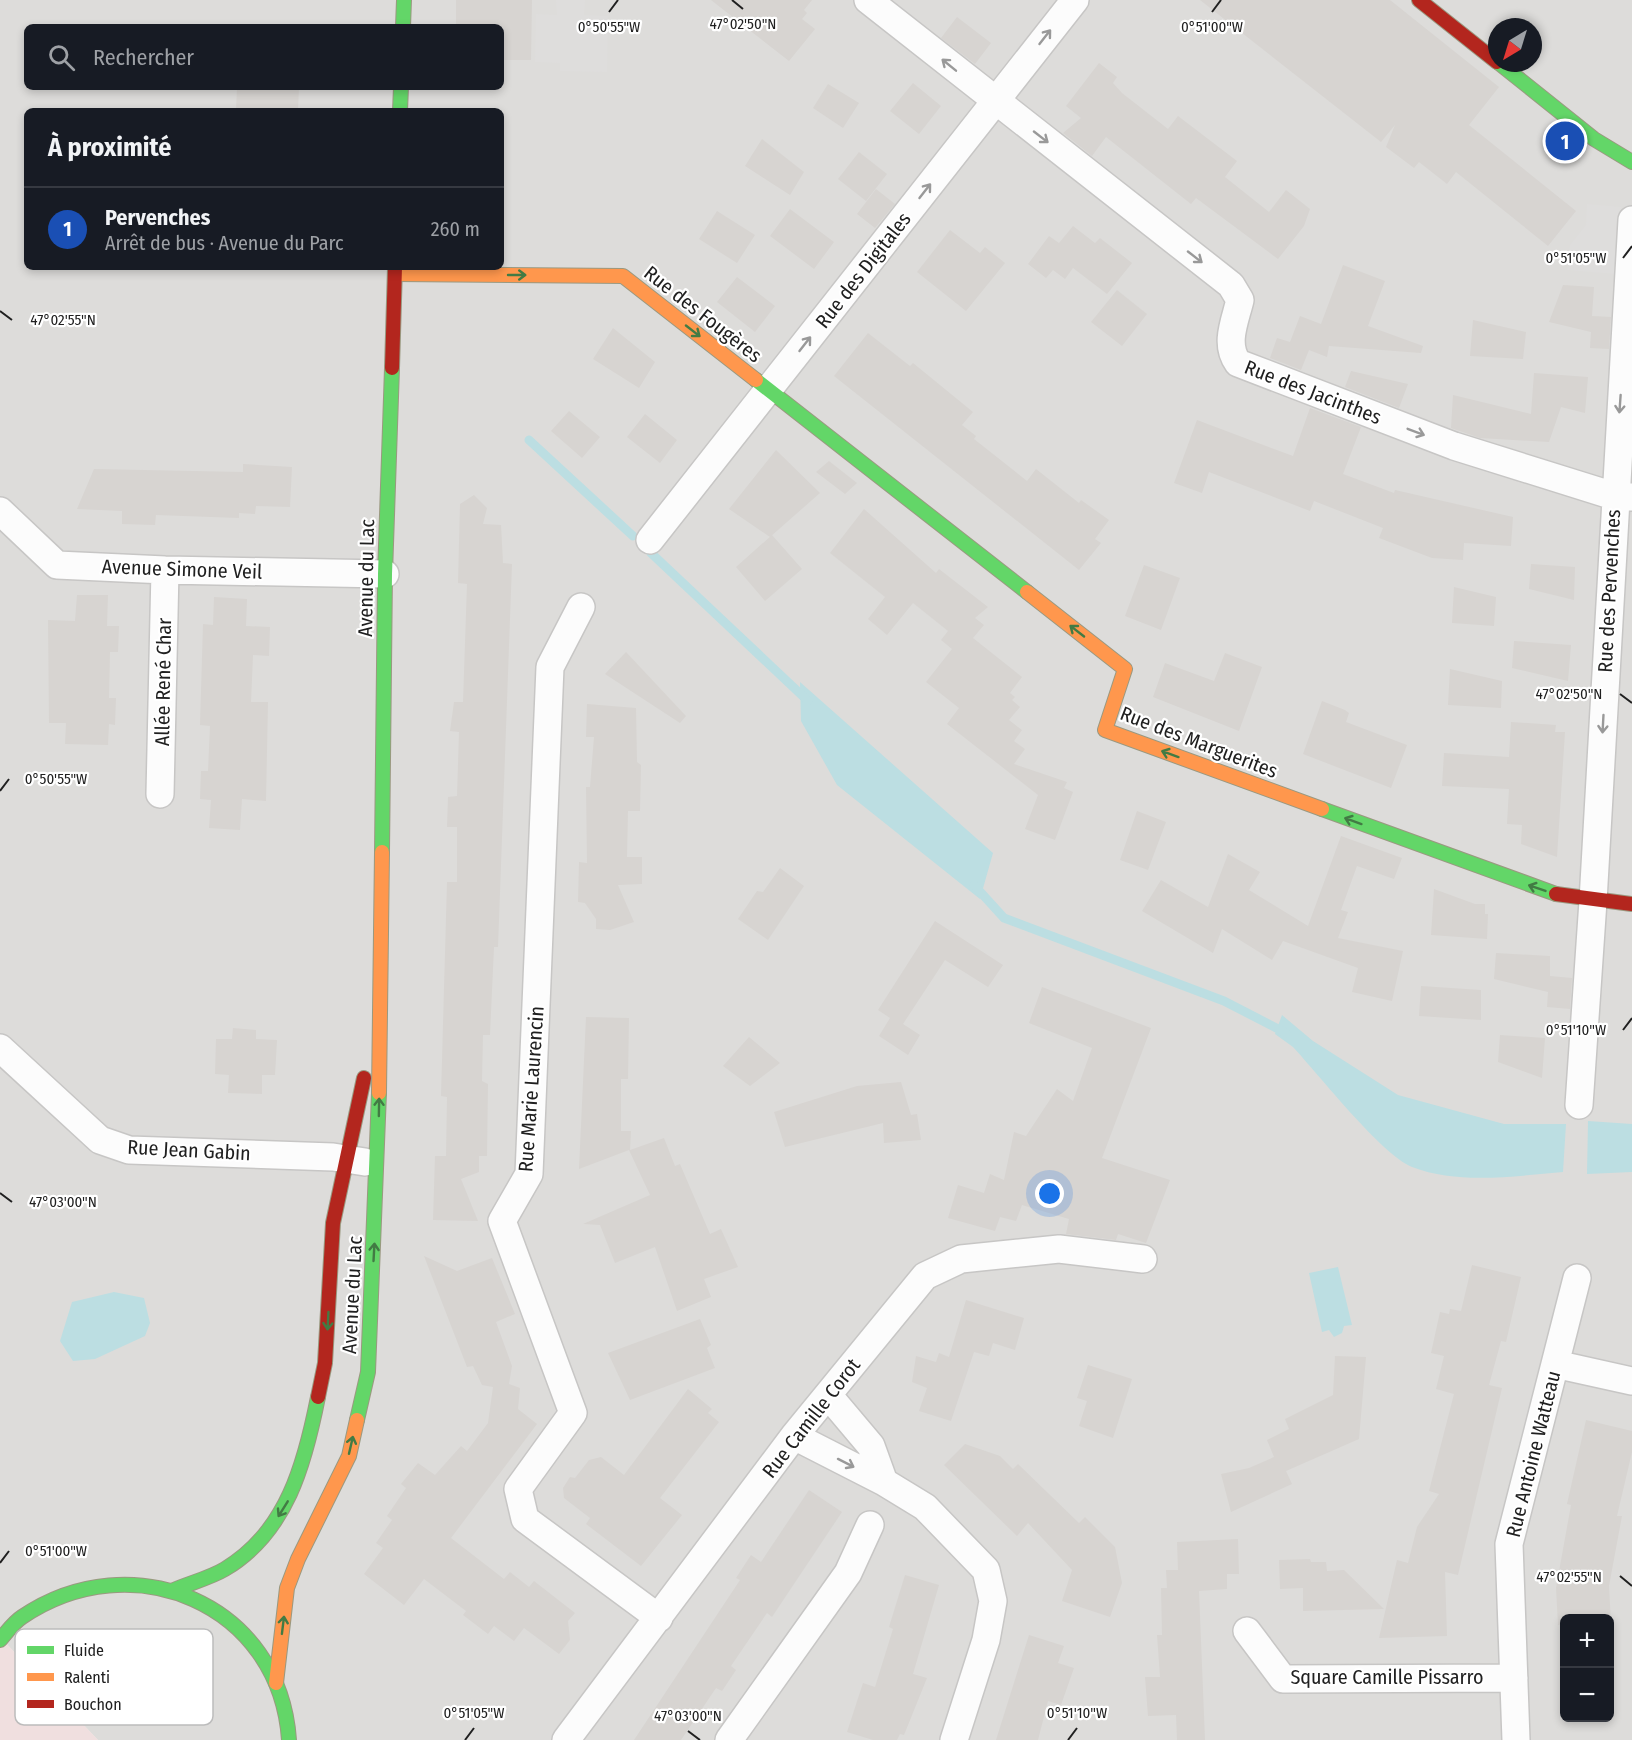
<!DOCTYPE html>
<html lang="fr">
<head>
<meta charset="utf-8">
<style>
	body { margin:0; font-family:"Fira Sans Condensed",sans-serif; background:#242831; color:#f1f3f6 }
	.controls { position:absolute; right:18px; bottom:18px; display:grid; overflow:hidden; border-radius:9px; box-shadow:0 3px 9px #0003 }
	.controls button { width:54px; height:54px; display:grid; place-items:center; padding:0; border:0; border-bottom:2px solid #363941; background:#171b24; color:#f1f3f6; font:30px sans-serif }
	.compass { position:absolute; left:1488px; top:18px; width:54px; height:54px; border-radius:50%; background:#171b24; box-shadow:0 3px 9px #0003; rotate:218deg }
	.you { position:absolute; left:1050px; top:1194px; width:21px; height:21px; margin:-15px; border:4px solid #fff; border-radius:50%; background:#1a73e8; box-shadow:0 0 0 9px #1a73e833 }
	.badge { display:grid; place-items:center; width:39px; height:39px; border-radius:50%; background:#2563eb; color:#fff; font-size:20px; font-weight:700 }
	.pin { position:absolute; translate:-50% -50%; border:3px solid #fff; box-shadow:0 2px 6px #0006 }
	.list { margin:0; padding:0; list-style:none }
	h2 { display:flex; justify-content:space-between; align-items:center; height:78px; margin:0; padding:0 24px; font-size:26px }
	h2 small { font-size:20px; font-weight:400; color:#9ea1a6 }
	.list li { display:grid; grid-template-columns:39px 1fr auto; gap:18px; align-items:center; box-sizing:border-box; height:84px; padding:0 24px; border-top:2px solid #363941 }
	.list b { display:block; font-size:22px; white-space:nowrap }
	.list p { margin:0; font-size:20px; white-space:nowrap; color:#9ea1a6 }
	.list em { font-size:20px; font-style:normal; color:#9ea1a6 }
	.icon { flex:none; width:33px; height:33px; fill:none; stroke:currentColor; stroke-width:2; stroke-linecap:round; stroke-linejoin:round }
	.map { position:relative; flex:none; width:1632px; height:1740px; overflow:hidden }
	.search { position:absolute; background:#171b24; box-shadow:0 3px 9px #0003; left:24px; top:24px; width:480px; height:66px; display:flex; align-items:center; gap:15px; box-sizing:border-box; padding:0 21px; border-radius:9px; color:#9ea1a6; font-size:22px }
	.panel { position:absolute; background:#171b24; box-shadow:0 3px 9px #0003; left:24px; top:108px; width:480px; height:162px; border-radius:9px }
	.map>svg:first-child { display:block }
	.residential { fill:#dddcda; fill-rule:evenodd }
	.commercial { fill:#f0dfdf }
	.parking { fill:#dedddc }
	.water { fill:#bcdee2 }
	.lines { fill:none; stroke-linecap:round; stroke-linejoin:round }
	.stream { stroke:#bcdee2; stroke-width:9 }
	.building { fill:#d7d4d1 }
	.street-casing { stroke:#c7c6c5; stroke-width:30 }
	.fast-casing { stroke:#9a9980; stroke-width:16 }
	.slow-casing { stroke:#9a9980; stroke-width:16 }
	.jam-casing { stroke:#9a9980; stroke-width:16 }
	.street { stroke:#fcfcfc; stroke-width:27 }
	.fast { stroke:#63d668; stroke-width:14 }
	.slow { stroke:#ff974d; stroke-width:14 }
	.jam { stroke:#b3261e; stroke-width:14 }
	.oneway { stroke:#999 }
	.oneway2 { stroke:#427b44 }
	.ticks { fill:none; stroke:#202020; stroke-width:2 }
	.labels { text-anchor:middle; stroke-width:4.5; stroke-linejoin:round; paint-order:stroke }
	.street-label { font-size:20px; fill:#202020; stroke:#fff }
	.key { fill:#fff; stroke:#bcbcbc; stroke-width:1.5 }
	.key-label { font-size:16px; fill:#202020 }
	.ticks-label { font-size:15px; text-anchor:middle; fill:#202020; stroke:#fff; stroke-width:4.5; stroke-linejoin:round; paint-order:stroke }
</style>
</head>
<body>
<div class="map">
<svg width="1632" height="1740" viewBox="0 0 1632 1740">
	<rect width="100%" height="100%" fill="#eeece9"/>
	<path class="residential" d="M0,0H1632V1740H98L0,1637ZM27,27H501V87H27ZM1497,27H1533V63H1497ZM27,111H501V267H27ZM1564,1618H1610V1718H1564Z"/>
	<path class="commercial" d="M0,1637L98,1740H0Z"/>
	<path class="parking" d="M556,0H585L584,15L608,16L607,72L560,71V63L535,62L536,14L557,15Z
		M1587,204L1621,207L1616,274L1567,270L1570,245L1586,225Z"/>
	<path class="water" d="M800,682L993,853L980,899L837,785L801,721Z
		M1282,1015L1313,1041L1398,1095L1504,1124H1566L1563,1172C1514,1176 1459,1185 1412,1167C1381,1154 1319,1075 1293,1047L1275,1034Z
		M1588,1121L1632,1124V1172L1587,1174Z
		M1338,1267L1352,1325L1344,1326L1342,1333L1334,1337L1329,1330L1322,1332L1309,1273Z
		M114,1292L144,1298L150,1323L145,1336L95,1359L73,1361L60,1341L72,1302Z"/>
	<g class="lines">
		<path class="stream" d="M529,440L633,536
			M651,553L808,701
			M974,885L1004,918L1224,1001L1286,1033"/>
	</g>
	<path class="building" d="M456,0H532L531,60H501V27H456Z
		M711,0H812L804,10L807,13L802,19L815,29L789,61Z
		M1200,0H1390L1499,87L1469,125L1576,211L1548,246L1456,172L1447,184L1419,162L1414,168L1386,147L1395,125L1381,142Z
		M957,17L991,43L975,64L941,38Z
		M1099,63L1117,77L1113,83L1122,93L1168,129L1178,116L1237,161L1225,177L1269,212L1286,190L1310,209L1304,226L1278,259L1196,198L1191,204L1106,137L1092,156L1063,133L1081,118L1066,106Z
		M913,83L941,106L919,134L890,111Z
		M828,84L859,103L843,128L813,108Z
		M237,87H299L298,111H236Z
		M762,139L804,172L790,195L745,166Z
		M859,152L887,174L866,201L838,179Z
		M876,189L895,204L875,228L857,214Z
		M790,209L834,242L814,269L770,236Z
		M717,211L755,235L737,263L699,239Z
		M1073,226L1095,243L1100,238L1132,263L1107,294L1073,268L1065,279L1053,270L1046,278L1028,264L1049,236L1059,243Z
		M950,230L980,253L985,247L1005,263L966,311L917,272Z
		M1343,265L1385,281L1368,326L1423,346L1421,353L1329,346L1327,357L1309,350L1301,370L1270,358L1277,338L1290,342L1300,316L1321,324Z
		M737,277L775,306L755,332L717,302Z
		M1563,285L1594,287L1592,316L1611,317L1609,349L1590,348L1591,332L1549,322Z
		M1117,290L1147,314L1122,346L1091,322Z
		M1473,320L1526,332L1523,359L1470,356Z
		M613,328L655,362L639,388L593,359Z
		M868,333L910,366L913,363L973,412L962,425L976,436L974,439L1027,481L1036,469L1079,503L1081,500L1109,520L1095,539L1101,543L1079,570L834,376Z
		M1351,371L1408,384L1399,408L1345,387Z
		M1534,373L1588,377L1585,413L1561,407L1549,442L1480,438L1451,428L1453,395L1531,414Z
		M1310,408L1361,427L1343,474L1394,493L1395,490L1513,517L1511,546L1464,543L1463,560L1432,558L1379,538L1383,528L1314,501L1310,511L1209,472L1202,493L1174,483L1197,420L1293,456Z
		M569,411L600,437L582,458L551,431Z
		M645,414L677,440L660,463L627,437Z
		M776,450L820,493L770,537L729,509Z
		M829,461L857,483L845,494L816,472Z
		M243,464L292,467L290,507L256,506L255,514L239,513V518L156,515L155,525L122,524V511L77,509L94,469L243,472Z
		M474,495L487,508L483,524L501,525L503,563L512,564L498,947H494L490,1035H483L482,1081L488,1084L487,1156H479V1172L461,1179L478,1221L433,1220L435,1156H446L447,1097L441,1096L447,882H457V827H447L448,797L457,796L459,732L450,731L454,702H463L467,584L458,583L460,504Z
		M864,509L936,573L939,569L988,607L975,618L984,625L973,638L1022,677L1010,693L1015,697L1012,700L1020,707L1009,720L1022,730L1014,741L1025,749L1014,764L1067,782L1064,788L1073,792L1055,840L1025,829L1038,795L947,724L959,708L926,682L952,649L941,640L948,631L913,603L887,635L868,619L885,597L830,553Z
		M772,535L802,569L765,601L736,567Z
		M1531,564L1575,567L1574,600L1529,589Z
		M1144,565L1180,578L1161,630L1125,616Z
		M1454,587L1496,597L1494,626L1452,623Z
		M77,595H108L107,626H119L118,652H110L109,698H116L115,725L109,724L108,745L65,744L66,723H49L48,620L75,621Z
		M214,597L247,599L246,626L270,627L269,656L253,655L251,702H268L266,801L242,799L240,830L209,828L211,800L200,799L201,771H208L210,726L200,725L203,624L213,625Z
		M1514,641L1571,645L1568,681L1512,668Z
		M626,652L686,716L680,723L605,674Z
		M1225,653L1262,667L1239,731L1153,697L1165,663L1214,681Z
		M1450,669L1502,681L1501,708L1448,705Z
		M1322,701L1345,710L1349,713L1346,722L1407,745L1391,788L1303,754Z
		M587,704L636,708L637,762L641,765L640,811H628L627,857H642V884L618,885L634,922L610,930L596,929V919L585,903L578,902L579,862L587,863L586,787H590L594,737H586Z
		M1511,722L1556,725L1555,732H1565L1557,857L1521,844L1522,825L1507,824L1509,789L1442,786L1444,753L1509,757Z
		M1137,811L1166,822L1148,870L1120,860Z
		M1341,836L1402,858L1394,879L1357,866L1341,910L1348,912L1338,938L1403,951L1392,1001L1352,992L1358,968L1283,941L1272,960L1222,929L1213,953L1142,911L1161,880L1208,907L1228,854L1260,872L1249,890L1308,926Z
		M780,868L804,886L768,940L738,919L757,891L763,892Z
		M1434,889L1475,904H1485V914H1488L1487,939L1431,935Z
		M935,921L1003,965L988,987L945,960L903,1024L920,1035L908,1055L879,1036L890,1018L878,1010Z
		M1496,953L1550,956V976L1572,978L1570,1009L1547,1007L1548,992L1494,979Z
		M1421,986L1481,990V1020L1419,1016Z
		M1042,987L1151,1028L1102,1158L1170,1180L1146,1243L1118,1234L1116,1240L1066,1234L1069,1219L1022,1205L1016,1221L1000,1217L995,1231L948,1218L958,1185L984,1193L990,1174L1004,1180L1014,1132L1026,1136L1057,1089L1073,1101L1092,1048L1029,1023Z
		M586,1017L629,1018L628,1079H621V1131H631L630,1150L664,1138L675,1166L680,1164L710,1234L721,1229L738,1267L704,1279L711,1297L677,1311L655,1247L615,1263L600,1225L583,1224L650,1195L629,1150L579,1169Z
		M233,1028L256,1030V1039L277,1040L275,1075H262V1094L228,1093L229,1075L215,1074L216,1039H232Z
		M1500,1035L1545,1038L1542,1078L1498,1062Z
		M749,1037L780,1063L750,1086L723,1066Z
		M901,1082L911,1115L917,1114L921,1140L884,1143L883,1123L785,1147L774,1112L857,1086Z
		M424,1256L457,1271L492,1258L515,1314L496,1322L512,1366L509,1384L520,1388L518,1409L537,1424L451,1538L504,1579L510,1572L529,1587L534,1581L575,1613L568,1621L570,1640L559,1654L524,1628L514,1641L494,1626L488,1634L463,1615L466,1611L424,1579L404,1605L364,1574L383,1548L376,1543L392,1520L387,1516L406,1488L401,1484L418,1463L435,1475L461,1446L467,1451L488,1423L493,1387L482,1385L473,1366L467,1367Z
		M1472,1265L1521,1277L1506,1342L1501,1341L1489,1385L1502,1388L1458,1575L1445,1572L1447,1636L1379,1638L1397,1560L1408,1563L1417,1527L1439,1494L1429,1491L1454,1394L1436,1389L1444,1356L1431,1353L1440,1312L1449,1314L1450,1309L1461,1311Z
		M966,1300L1024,1318L1015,1350L993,1343L989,1356L974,1352L951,1421L919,1411L927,1388L912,1382L916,1356L936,1362L939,1353L949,1357Z
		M700,1319L711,1345L707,1348L715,1368L630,1400L608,1353Z
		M1335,1356L1366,1357L1359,1439L1286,1471L1292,1484L1231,1512L1221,1474L1249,1468L1274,1457L1267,1440L1289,1429L1285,1419L1333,1395Z
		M1088,1365L1132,1379L1113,1438L1079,1426L1087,1401L1077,1398Z
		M688,1389L712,1409L708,1413L719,1422L660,1498L682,1515L641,1566L586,1524L590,1518L564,1498L563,1488L570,1477L575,1478L589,1460L601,1457L624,1475Z
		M1586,1420L1632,1431V1452L1617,1516H1622L1609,1586L1611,1623L1610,1618H1564V1624L1558,1625L1556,1588L1571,1505L1567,1504Z
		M965,1444L1000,1456L1013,1469L1018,1464L1079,1523L1085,1517L1115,1547L1122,1583L1110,1617L1062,1601L1072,1570L1028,1523L1017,1536L944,1465Z
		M809,1490L842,1512L772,1617L767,1613L731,1666L736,1670L722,1691L716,1688L681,1740H634L740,1580L736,1578L751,1555L761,1562Z
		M1238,1539L1239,1574H1227V1589L1199,1591L1205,1740H1177L1176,1715L1148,1716L1145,1677H1160L1157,1635H1162L1161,1588H1167L1166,1570H1178L1177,1542Z
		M1310,1559L1311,1562H1326L1327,1571L1344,1570L1384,1609L1303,1611V1588L1280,1589L1279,1560Z
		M905,1575L939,1585L913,1674L927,1678L904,1735L900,1734L897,1740H873L847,1732L863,1683L875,1687L893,1629L889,1627Z
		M1029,1635L1064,1646L1058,1663L1074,1668L1061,1705L1048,1701L1038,1740H996Z"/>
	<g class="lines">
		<defs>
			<path id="street" d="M868,0L1231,285L1240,300C1235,321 1224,344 1238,363L1454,446L1614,496L1632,497
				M0,511L57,565L165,570L385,574
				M650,540L1075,0
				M581,607L550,667L529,1174L502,1221L573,1413L518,1489L525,1519L659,1618
				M160,794L165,570
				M0,1048L100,1140L129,1150L333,1157L365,1162
				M1579,1105L1593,901L1632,220
				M1555,1364L1632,1381
				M794,1436L884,1482L871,1446L828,1395
				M884,1482L925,1507L986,1570L993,1601L986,1640L954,1740
				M1247,1631L1283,1679L1514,1678
				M566,1740L794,1436L925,1276L961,1259L1059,1249L1143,1259
				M729,1740L848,1573L870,1525
				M1516,1740L1509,1544L1577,1278"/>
			<path id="fast" d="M403,27L404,0
				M1499,63L1594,139L1632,162
				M400,111L401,87
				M756,380L1027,592
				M1322,809L1556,894
				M382,852L385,574L392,368
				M357,1420L368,1372L379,1093
				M174,1590C190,1583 210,1578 225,1569C287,1532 305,1463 318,1397
				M0,1640C7,1632 13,1623 22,1617C132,1542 280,1604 289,1740"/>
			<path id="slow" d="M395,274L623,276L756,380
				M1027,592L1125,669L1105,730L1322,809
				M379,1093L382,852
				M276,1683L287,1588L298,1559L349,1456L357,1420"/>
			<path id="jam" d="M1419,0L1497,62
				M392,368L395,267
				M1556,894L1632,904
				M318,1397L325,1363L333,1223L364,1078"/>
		</defs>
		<use href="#street" class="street-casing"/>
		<use href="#fast" class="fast-casing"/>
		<use href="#slow" class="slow-casing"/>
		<use href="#jam" class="jam-casing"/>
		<use href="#street" class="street"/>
		<use href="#fast" class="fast"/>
		<use href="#slow" class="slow"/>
		<use href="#jam" class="jam"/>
	</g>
	<defs><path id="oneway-shaft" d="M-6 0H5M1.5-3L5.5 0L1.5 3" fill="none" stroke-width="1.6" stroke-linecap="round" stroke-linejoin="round" transform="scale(1.5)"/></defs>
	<g class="oneway">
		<use href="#oneway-shaft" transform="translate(1045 37) rotate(-52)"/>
		<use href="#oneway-shaft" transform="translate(949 65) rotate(-141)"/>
		<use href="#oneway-shaft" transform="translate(1041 137) rotate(38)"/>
		<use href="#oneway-shaft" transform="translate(925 191) rotate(-52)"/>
		<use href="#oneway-shaft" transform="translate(1195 257) rotate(38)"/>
		<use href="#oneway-shaft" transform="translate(805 344) rotate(-52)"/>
		<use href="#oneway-shaft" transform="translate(1620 404) rotate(94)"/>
		<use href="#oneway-shaft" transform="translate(1416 432) rotate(21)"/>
		<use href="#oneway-shaft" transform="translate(1603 724) rotate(93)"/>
		<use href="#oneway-shaft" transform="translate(846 1463) rotate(27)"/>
	</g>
	<g class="oneway2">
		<use href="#oneway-shaft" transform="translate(517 275)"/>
		<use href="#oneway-shaft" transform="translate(693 331) rotate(38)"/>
		<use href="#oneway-shaft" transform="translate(1077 631) rotate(-142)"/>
		<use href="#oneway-shaft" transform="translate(1170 754) rotate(-160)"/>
		<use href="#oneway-shaft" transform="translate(1353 821) rotate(-160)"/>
		<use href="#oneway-shaft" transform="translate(1537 888) rotate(-161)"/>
		<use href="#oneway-shaft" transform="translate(379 1107) rotate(-89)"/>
		<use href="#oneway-shaft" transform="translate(374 1252) rotate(-87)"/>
		<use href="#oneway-shaft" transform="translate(328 1321) rotate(93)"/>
		<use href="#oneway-shaft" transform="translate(351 1445) rotate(-77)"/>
		<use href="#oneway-shaft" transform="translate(283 1509) rotate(122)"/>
		<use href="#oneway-shaft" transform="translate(283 1625) rotate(-83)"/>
	</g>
	<path class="ticks" d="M732,0L743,9M609,12L618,0M1212,12L1221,0M1623,258L1632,246M0,311L12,320M1620,694L1632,703M0,791L9,779M1623,1030L1632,1018M0,1193L12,1202M0,1563L9,1551M1620,1576L1632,1586M688,1731L700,1740M465,1740L474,1728M1068,1740L1077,1728"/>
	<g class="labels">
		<g class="street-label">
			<text transform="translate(863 270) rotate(-52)" y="7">Rue des Digitales</text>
			<text transform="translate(703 314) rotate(38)" y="7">Rue des Fougères</text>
			<text transform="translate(1313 392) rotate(21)" y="7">Rue des Jacinthes</text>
			<text transform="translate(182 569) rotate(2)" y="7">Avenue Simone Veil</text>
			<text transform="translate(366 578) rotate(-89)" y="7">Avenue du Lac</text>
			<text transform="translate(1609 591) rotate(-87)" y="7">Rue des Pervenches</text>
			<text transform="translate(163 682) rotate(-89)" y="7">Allée René Char</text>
			<text transform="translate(1199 742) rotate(21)" y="7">Rue des Marguerites</text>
			<text transform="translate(531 1089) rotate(-86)" y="7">Rue Marie Laurencin</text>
			<text transform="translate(189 1150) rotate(3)" y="7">Rue Jean Gabin</text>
			<text transform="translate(352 1295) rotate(-87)" y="7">Avenue du Lac</text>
			<text transform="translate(811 1418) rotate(-52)" y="7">Rue Camille Corot</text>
			<text transform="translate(1533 1454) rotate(-76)" y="7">Rue Antoine Watteau</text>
			<text x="1387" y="1684">Square Camille Pissarro</text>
		</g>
	</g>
	<rect x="15" y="1629" width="198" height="96" rx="9" class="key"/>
	<rect x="27" y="1646" width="27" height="8" fill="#63d668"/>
	<rect x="27" y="1673" width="27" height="8" fill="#ff974d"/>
	<rect x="27" y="1700" width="27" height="8" fill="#b3261e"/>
	<g class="key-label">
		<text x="64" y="1656">Fluide</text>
		<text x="64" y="1683">Ralenti</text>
		<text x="64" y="1710">Bouchon</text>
	</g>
	<g class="ticks-label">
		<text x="743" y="29">47°02'50"N</text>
		<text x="609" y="32">0°50'55"W</text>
		<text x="1212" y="32">0°51'00"W</text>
		<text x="1576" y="263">0°51'05"W</text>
		<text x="63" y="325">47°02'55"N</text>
		<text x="1569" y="699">47°02'50"N</text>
		<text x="56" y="784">0°50'55"W</text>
		<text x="1576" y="1035">0°51'10"W</text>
		<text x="63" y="1207">47°03'00"N</text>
		<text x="56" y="1556">0°51'00"W</text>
		<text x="1569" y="1582">47°02'55"N</text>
		<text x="474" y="1718">0°51'05"W</text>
		<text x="1077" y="1718">0°51'10"W</text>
		<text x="688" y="1721">47°03'00"N</text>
	</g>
</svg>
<div class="controls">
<button>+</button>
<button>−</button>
</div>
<svg class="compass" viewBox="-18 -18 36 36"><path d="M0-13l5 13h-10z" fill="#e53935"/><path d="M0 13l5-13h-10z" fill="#9ea1a6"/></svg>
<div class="you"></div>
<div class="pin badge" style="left:1565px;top:141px;background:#1a4fb4">1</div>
<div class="search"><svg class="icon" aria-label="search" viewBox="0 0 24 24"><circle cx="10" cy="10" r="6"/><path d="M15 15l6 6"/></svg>Rechercher</div>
<section class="panel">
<h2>À proximité<small></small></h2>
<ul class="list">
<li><span class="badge" style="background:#1a4fb4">1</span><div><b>Pervenches</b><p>Arrêt de bus · Avenue du Parc</p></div><em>260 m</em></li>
</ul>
</section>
</div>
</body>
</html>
